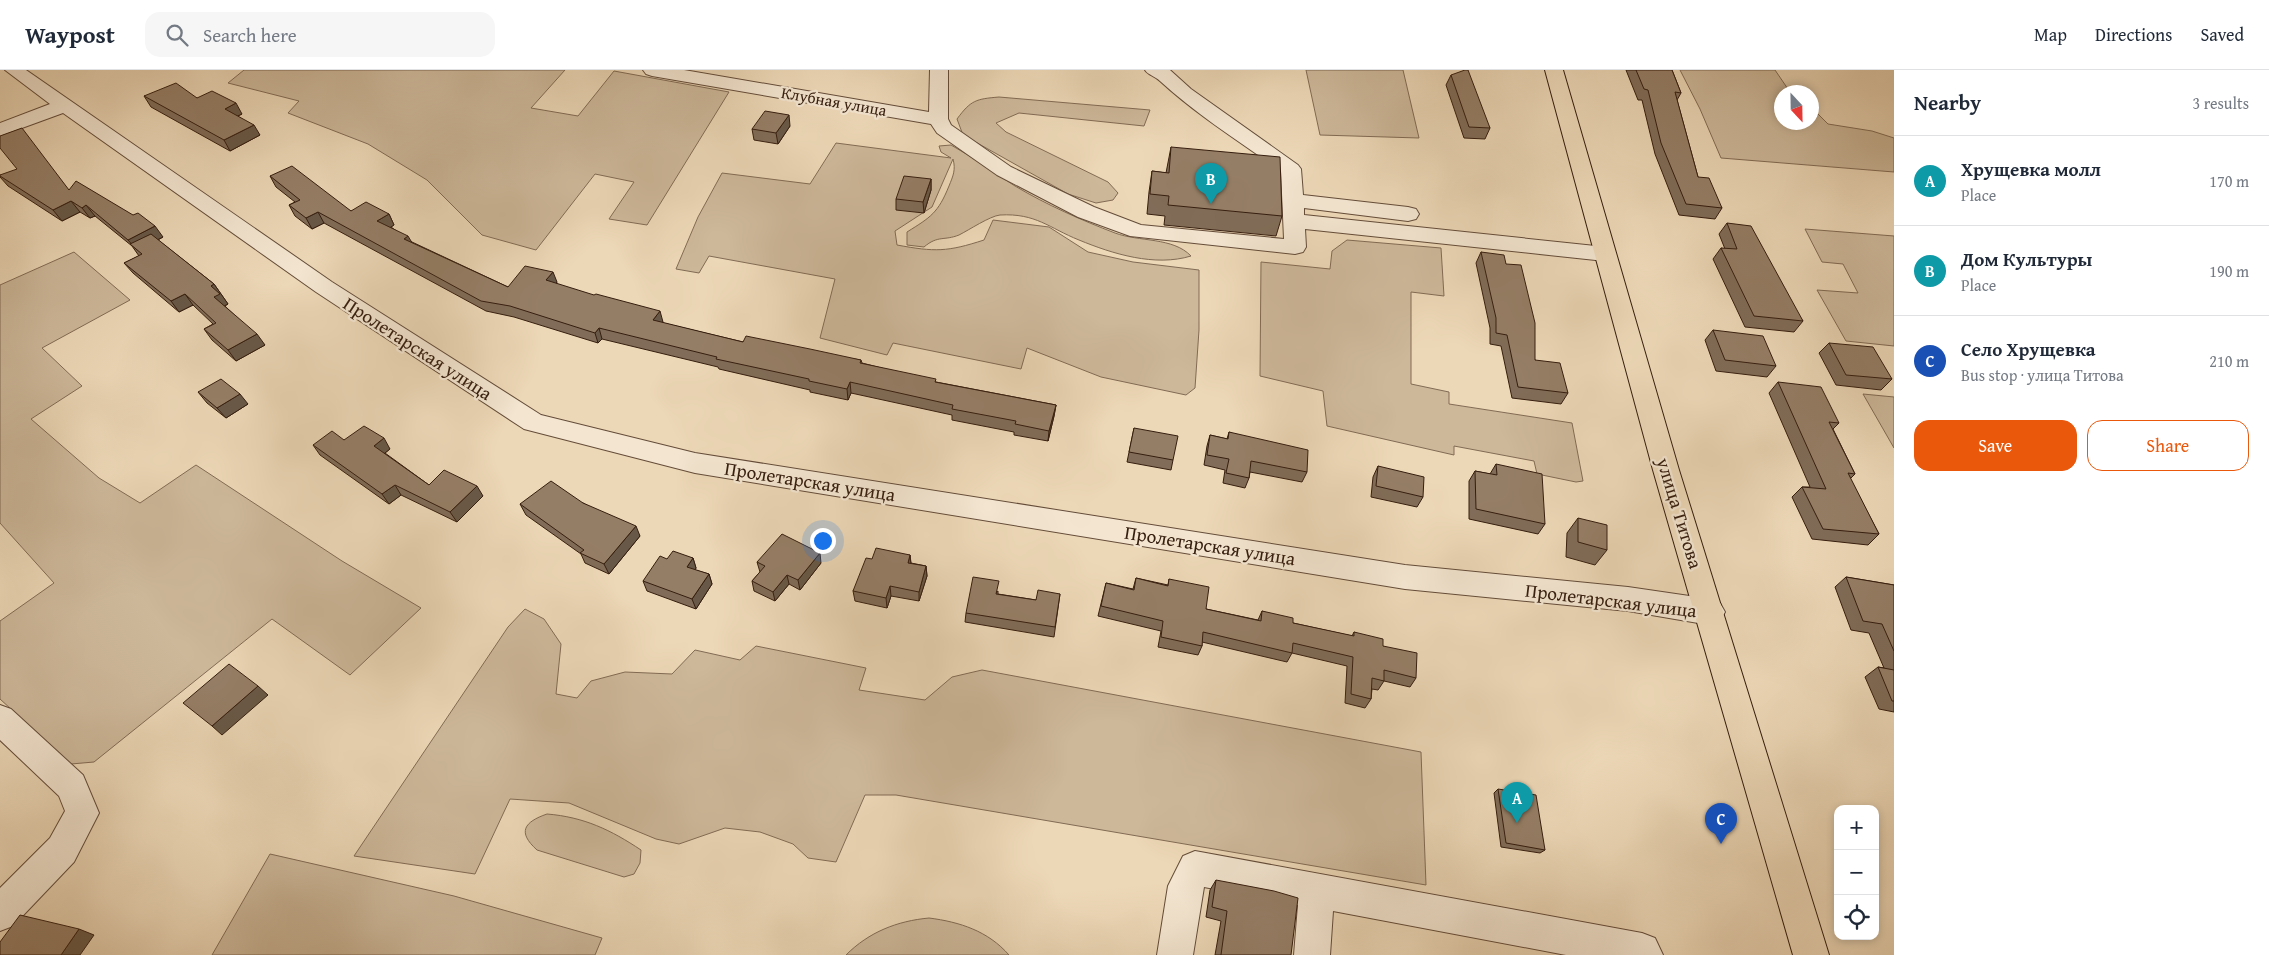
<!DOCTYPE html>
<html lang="en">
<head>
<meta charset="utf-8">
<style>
	body { margin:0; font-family:"Gentium Book Plus",serif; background:#f6f6f7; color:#1f2937 }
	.controls { position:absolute; right:15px; bottom:15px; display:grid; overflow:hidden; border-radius:10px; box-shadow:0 2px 8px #0003 }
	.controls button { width:45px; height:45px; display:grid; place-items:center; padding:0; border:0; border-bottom:1px solid #e0e1e3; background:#fff; color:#1f2937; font:25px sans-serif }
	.compass { position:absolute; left:1774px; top:15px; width:45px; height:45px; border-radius:50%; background:#fff; box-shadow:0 2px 8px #0003; rotate:158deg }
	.you { position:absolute; left:822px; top:470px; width:18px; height:18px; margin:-12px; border:4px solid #fff; border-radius:50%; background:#1a73e8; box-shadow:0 0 0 8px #1a73e833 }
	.badge { display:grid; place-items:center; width:32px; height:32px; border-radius:50%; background:#ea580c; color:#fff; font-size:16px; font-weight:700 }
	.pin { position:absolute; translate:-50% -41px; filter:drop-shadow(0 1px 2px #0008) }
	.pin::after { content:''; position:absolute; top:26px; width:18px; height:15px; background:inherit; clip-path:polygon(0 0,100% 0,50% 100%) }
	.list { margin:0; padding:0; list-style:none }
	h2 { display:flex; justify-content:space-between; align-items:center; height:65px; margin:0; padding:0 20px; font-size:21px }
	h2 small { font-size:16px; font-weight:400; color:#747a83 }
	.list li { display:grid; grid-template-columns:32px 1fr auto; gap:15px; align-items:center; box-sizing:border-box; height:90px; padding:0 20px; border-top:1px solid #e0e1e3 }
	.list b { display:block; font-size:19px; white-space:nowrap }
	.list p { margin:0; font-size:16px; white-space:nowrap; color:#747a83 }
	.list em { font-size:16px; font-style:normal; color:#747a83 }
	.actions { display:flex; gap:10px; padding:15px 20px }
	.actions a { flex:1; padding:11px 0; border:1px solid #ea580c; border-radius:15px; text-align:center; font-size:18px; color:#ea580c }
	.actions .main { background:#ea580c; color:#fff }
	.icon { flex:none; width:28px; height:28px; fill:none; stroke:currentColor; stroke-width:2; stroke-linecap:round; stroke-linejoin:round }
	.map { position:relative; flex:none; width:1894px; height:885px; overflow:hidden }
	header { display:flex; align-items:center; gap:30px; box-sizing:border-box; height:70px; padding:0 25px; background:#fff; border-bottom:1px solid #e0e1e3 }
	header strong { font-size:24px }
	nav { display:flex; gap:28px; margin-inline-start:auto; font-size:18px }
	.search { width:350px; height:45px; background:#f6f6f7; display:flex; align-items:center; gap:12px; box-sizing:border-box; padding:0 18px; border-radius:15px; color:#747a83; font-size:19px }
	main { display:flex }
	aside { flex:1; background:#fff }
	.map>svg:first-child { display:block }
	.green { fill:#cdb89a; stroke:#826b54 }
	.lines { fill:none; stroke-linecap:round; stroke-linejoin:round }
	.minor-casing { stroke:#644c39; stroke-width:2 }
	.major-casing { stroke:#361e0f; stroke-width:2 }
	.minor { fill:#f3e5d0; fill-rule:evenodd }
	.major { fill:#ecd7b6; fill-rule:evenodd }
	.wall { fill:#806c58; stroke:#361e0f }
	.shaded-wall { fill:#685847; stroke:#361e0f }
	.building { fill:#957e66; stroke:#361e0f }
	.labels { text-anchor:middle; stroke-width:4.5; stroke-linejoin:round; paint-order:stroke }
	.far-street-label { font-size:16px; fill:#361e0f; stroke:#f3e5d0 }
	.street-label { font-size:19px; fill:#361e0f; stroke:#f3e5d0 }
</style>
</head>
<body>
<header>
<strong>Waypost</strong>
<div class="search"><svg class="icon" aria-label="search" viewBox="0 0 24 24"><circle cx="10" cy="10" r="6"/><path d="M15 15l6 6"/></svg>Search here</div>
<nav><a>Map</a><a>Directions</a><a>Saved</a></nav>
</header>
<main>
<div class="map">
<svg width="1894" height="885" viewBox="0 0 1894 885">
	<rect width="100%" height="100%" fill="#ecd7b6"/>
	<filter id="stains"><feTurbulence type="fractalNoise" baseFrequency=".004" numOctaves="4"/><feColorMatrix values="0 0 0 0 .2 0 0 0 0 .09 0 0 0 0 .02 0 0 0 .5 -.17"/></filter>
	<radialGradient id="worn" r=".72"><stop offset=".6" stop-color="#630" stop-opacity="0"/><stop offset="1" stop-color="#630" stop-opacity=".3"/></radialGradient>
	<path class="green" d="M244,0H565L531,38L578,46L614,1L729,22L647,155L609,149L634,112L595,104L536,180L482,165L427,110L368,74L288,43L299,31L228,13Z
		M1306,0H1403L1419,68L1320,65Z
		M1680,0H1775L1790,22H1782V52H1812V38L1828,54L1872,61L1894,68V102L1721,88L1700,39Z
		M999,27L1150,40L1144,56L1019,43L996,53L1006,62L1108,112L1118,123L1113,130L1096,133L1068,124L963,65L957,49C971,30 976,29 999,27Z
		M836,73L951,88L941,82L939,76L951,75C973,87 994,103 1015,116C1047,135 1081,150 1115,163C1139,172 1173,167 1191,186C1155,197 1113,184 1079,170C1049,158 1036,143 1000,145C990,146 969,160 959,165C944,171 938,165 924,177L907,175V162C931,147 938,143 949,116C953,106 956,100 953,89L932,137L895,161L897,175C935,182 947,182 984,170L993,150L1049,157L1088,182L1133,192L1199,200V260L1195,318L1186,325L1101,307L1027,278L1021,299L893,273L887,285L820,268L835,209L709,186L699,203L676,199L698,147L722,103L810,114Z
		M1805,159L1894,166V276L1846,271L1817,220L1858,223L1843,194L1822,192Z
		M1347,170L1441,178L1444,226L1411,222V314L1449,322V334L1572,353L1583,411L1576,412L1537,404L1534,391L1454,376V385L1327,356L1323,321L1260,306L1261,192L1330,199L1332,181Z
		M74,182L130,230L42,278L82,316L31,349L99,408L140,433L196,395L342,491L421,538L350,605L272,549L94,692L71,694L0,629V551L54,513L0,453V215Z
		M1863,324L1894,327V378Z
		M525,539L544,549L561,574L556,624L577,628L591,611L625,602L672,604L695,580L740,590L756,576L866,598L859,620L925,630L952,607L982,600L1421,682L1426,815L896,725H865L836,792L808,788L793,774L760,762L725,758L679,774L656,769L569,733L510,729L475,804L354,786L508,557Z
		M547,744C584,747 611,760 641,780L640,793L634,804L624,807L537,780C517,762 524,752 547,744Z
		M270,784L454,826L602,868L595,885H212Z
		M929,848C960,852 988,861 1009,885H846C869,862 897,851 929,848Z"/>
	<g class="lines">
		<defs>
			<path id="minor" d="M5,0H26L332,212L541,345L695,383L1405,495L1628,517L1710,529L1720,533L1725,542L1720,551L1710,555L1628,541L1405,519L695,403L524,359L316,222L63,43L0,66V53L50,34Z
				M643,0H684L929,42L930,0H948V49L951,55L1011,97L1094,137L1141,155L1284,169L1281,101C1240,72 1197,45 1160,11C1155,6 1148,5 1145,0H1170L1191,19L1298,95L1301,99L1303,125L1408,137L1416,139L1419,144L1416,149L1408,151L1304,138V145L1605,177L1613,179L1616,184L1613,189L1605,191L1305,159L1306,177L1303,182L1295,184L1130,166L1078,147L997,105L937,63L931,54L652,6L646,4Z
				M0,635L11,639L83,705L99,743L74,792L13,856L0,861V818L50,768L65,741L59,726L0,670Z
				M1195,781L1642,863L1655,868L1663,885H1566L1333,841L1330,885H1294L1298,835L1204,817L1193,885H1157L1168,816L1183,786Z"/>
			<path id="major" d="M1545,0H1563L1679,400L1829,885H1793L1653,400Z"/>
		</defs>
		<use href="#minor" class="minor-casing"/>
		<use href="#major" class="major-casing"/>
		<use href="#minor" class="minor"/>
		<use href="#major" class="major"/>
	</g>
	<path class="wall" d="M1626,0H1672L1681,23L1677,30L1698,107L1722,138L1715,149L1679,145L1655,84L1642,30H1638Z
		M1451,5L1490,58L1485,69L1464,68L1446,15Z
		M144,26L197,28L242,44L238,46L260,65L230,81L151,37Z
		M790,56L778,74L754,70L752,59Z
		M1171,77L1282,146L1276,166L1164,155L1165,146L1147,144L1149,122L1152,101L1166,103Z
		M0,105L69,120L163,167L158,170L214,214L228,234L225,236L265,275L236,291L212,270L204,259L213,254L193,235L179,242L133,203L124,193L139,186L132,176L95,146L90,148L80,142L62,151L8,116L0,107Z
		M270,106L351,141L389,144L394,155L391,157L412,172L508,217L557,212L556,214L663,252V253L743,272L861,290L862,293L936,312L1056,335L1054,346L1048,371L1014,365V362L952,350V345L851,323L848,330L810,322V320L719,299L718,297L602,269L598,273L514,247L486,241L324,153L312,159L295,146L289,135L295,132L276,117Z
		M931,109V120L924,143L896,140V129Z
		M1727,153L1803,251L1794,262L1745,257L1713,189L1721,178L1725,179L1719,164Z
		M1481,182L1506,194L1535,290L1568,323L1561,334L1512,328L1501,276L1490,274V258L1476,193Z
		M1713,260L1776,296L1767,307L1716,301L1705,270Z
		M1829,273L1892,309L1881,320L1836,315L1819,283Z
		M1778,312L1839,353L1833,359L1855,404L1850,409L1879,464L1868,475L1812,469L1792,427L1802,417H1810L1769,323Z
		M198,322L248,334L226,348L207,333Z
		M1134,358L1173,390L1171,400L1127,392Z
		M1229,362L1307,402L1302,412L1250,402L1249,408L1245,418L1223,413L1225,400L1204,395L1207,376L1210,365L1227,369Z
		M344,370L390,379L385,383L429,415L483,426L457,452L401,425L389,434L320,385L313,375Z
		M1496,394L1545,454L1538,464L1469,449V411L1475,401L1490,404Z
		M1378,396L1423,427L1417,437L1371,427L1373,407Z
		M583,433L640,466L609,504L585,493L581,484L526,445L520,434Z
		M1578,448L1607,480L1595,495L1566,487L1567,463Z
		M910,485L911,493L926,496L927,506L919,531L891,526L887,538L855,531L853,521L872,489Z
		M693,488L696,498L695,500L709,504L712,514L696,539L647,521L643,511L667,489Z
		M757,492L821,493L800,520L789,514L775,531L754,521L752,511L760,502Z
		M1846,507L1894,515V642L1879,639L1865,607L1878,597L1884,598L1869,563L1851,560L1835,517Z
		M1136,508L1168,515L1169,509L1206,539L1258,550L1262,541L1293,553L1352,566L1354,562L1383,576L1416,608L1410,617L1384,611L1378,620L1372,619L1371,629L1365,638L1345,633L1347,596L1292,583L1287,592L1202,572V576L1198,585L1158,577L1161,561L1098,546L1106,513L1133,519Z
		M998,521V524L1036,530L1060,524L1054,567L965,552L966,543Z
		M1498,719L1545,780L1540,783L1501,777L1494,723Z
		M1216,810L1291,885H1215L1221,851L1206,847L1210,820Z"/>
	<path class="shaded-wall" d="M236,33L242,44L231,49L225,39Z
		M789,45L790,56L778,74L776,63Z
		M254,55L260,65L230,81L224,70Z
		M931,109V120L924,143L923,132Z
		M71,131L80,142L62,151L53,140Z
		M86,135L95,146L90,148L82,138Z
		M318,142L324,153L312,159L306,148Z
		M389,144L394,155L383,162L377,151Z
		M155,156L163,167L137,180L135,178L128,170Z
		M408,166L414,176L404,169Z
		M553,202L557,212L551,221L546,210Z
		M214,214L228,234L222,237L214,227L211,216Z
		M185,224L193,235L179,242L171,231Z
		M660,241L663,252L656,261L653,250Z
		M599,258L602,269L598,273L595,263Z
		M257,264L265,275L236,291L228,280Z
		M850,312L851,323L848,330L847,319Z
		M240,324L248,334L226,348L217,338Z
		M1056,335L1054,346L1048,371L1049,361Z
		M384,368L390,379L381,386L374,376Z
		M395,415L401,425L389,434L382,424Z
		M477,416L483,426L457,452L450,442Z
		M636,456L640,466L609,504L604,494Z
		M820,483L821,493L800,520L798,510Z
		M910,485L911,495L908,493Z
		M693,488L696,498L691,507L687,497Z
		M926,496L927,506L919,531V522Z
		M709,504L712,514L696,539L692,529Z
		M787,505L789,514L775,531L773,522Z
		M890,516L891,526L887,538L886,528Z
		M258,616L268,625L222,665L212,656Z
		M79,859L94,865L80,885H61Z"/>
	<path class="building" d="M1465,0H1468L1490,58L1469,57L1451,5Z
		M1636,0H1672L1681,23L1675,22L1698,107L1709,108L1722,138L1686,134L1661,73L1648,20L1644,19Z
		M176,13L197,28L212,21L236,33L225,39L254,55L224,70L144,26Z
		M765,41L789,45L776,63L752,59Z
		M22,58L69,120L76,111L133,145L138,143L155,156L128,170L86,135L82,138L71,131L53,140L0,106V105L17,99L0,78V66Z
		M1171,77L1280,87L1282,146L1168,135L1169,126L1150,124L1152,101L1169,103Z
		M292,96L351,141L366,132L389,144L377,151L408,166L404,169L508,217L525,196L553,202L546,210L594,225L596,224L660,241L653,250L743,272L746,266L810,279L861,290L860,293L936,309L935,312L1056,335L1049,361L1015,354L1016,351L952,339L953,335L850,312L847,319L809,311V309L716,289L717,287L599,258L595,263L510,236L481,231L318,142L306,148L289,135L300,130L270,106Z
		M904,106L931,109L923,132L896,129Z
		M1727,153L1751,156L1803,251L1754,246L1721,178L1737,179Z
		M151,164L214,214L211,216L220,224L214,227L257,264L228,280L204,259L216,253L185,224L171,231L124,193L142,184L130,174Z
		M1481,182L1504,185L1506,194L1521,195L1535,253V290L1560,293L1568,323L1518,317L1507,265L1496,263V248Z
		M1713,260L1763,266L1776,296L1725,290Z
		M1829,273L1873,277L1892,309L1846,305Z
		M221,309L240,324L217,338L198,322Z
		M1778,312L1821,317L1839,353L1829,352L1855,404L1848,403L1879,464L1823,459L1802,417L1826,419Z
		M364,356L384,368L374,376L429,415L444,400L477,416L450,442L395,415L382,424L313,375L332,361L344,370Z
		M1134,358L1178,366L1173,390L1129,382Z
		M1229,362L1308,380L1307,402L1251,391L1249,408L1226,403L1229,389L1207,385L1210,365L1228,369Z
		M1496,394L1542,404L1545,454L1476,439L1475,401L1497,405Z
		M1378,396L1424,407L1423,427L1376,416Z
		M551,411L583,433L636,456L604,494L580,483L584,480L520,434Z
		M1578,448L1607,455V480L1578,472Z
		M782,464L820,483L798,510L787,505L773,522L752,511L765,496L757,492Z
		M876,478L910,485L908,493L926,496L919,522L890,516L886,528L853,521L866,488L872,489Z
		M673,481L693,488L687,497L709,504L692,529L643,511L660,486L667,489Z
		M973,507L999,511L996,524L1036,530L1038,520L1060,524L1055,557L966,543Z
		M1846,507L1894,515V581L1882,554L1863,551Z
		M1136,508L1168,516L1169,509L1209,517L1206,539L1261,551L1262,541L1293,548V553L1354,566V562L1383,569V576L1417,583L1416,608L1384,600V611L1372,608L1371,629L1351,624L1353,587L1293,573L1292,583L1203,562L1202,576L1161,567L1163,551L1101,536L1106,513L1134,520Z
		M229,594L258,616L212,656L183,633Z
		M1878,597L1894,600V631H1892Z
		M1498,719L1536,725L1545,780L1506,773Z
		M1216,810L1274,821L1298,828L1291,885H1221L1227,841L1212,837Z
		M20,845L79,859L61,885H0V872Z"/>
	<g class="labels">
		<g class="far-street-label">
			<text transform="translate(834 31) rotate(10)" y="6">Клубная улица</text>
		</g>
		<g class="street-label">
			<text transform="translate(418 278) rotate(33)" y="7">Пролетарская улица</text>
			<text transform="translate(810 411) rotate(9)" y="7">Пролетарская улица</text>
			<text transform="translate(1680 443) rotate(73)" y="7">улица Титова</text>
			<text transform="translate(1210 475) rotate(9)" y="7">Пролетарская улица</text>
			<text transform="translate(1611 530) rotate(7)" y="7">Пролетарская улица</text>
		</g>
	</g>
	<rect width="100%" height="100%" filter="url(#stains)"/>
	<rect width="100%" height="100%" fill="url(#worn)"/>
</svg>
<div class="controls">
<button>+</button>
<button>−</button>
<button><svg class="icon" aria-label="locate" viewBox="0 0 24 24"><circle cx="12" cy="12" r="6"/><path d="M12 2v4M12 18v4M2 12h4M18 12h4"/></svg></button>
</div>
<svg class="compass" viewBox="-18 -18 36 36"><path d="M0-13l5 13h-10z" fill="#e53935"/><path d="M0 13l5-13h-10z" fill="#747a83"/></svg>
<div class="you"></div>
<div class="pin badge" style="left:1517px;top:753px;background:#0f9aa8">A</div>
<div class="pin badge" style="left:1211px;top:134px;background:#0f9aa8">B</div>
<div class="pin badge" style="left:1721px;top:774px;background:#1a4fb4">C</div>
</div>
<aside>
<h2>Nearby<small>3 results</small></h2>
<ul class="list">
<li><span class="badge" style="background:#0f9aa8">A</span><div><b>Хрущевка молл</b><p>Place</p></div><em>170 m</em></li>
<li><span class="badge" style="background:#0f9aa8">B</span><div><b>Дом Культуры</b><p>Place</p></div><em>190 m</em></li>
<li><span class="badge" style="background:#1a4fb4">C</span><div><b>Село Хрущевка</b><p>Bus stop · улица Титова</p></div><em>210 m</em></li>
</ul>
<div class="actions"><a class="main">Save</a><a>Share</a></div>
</aside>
</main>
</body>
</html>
